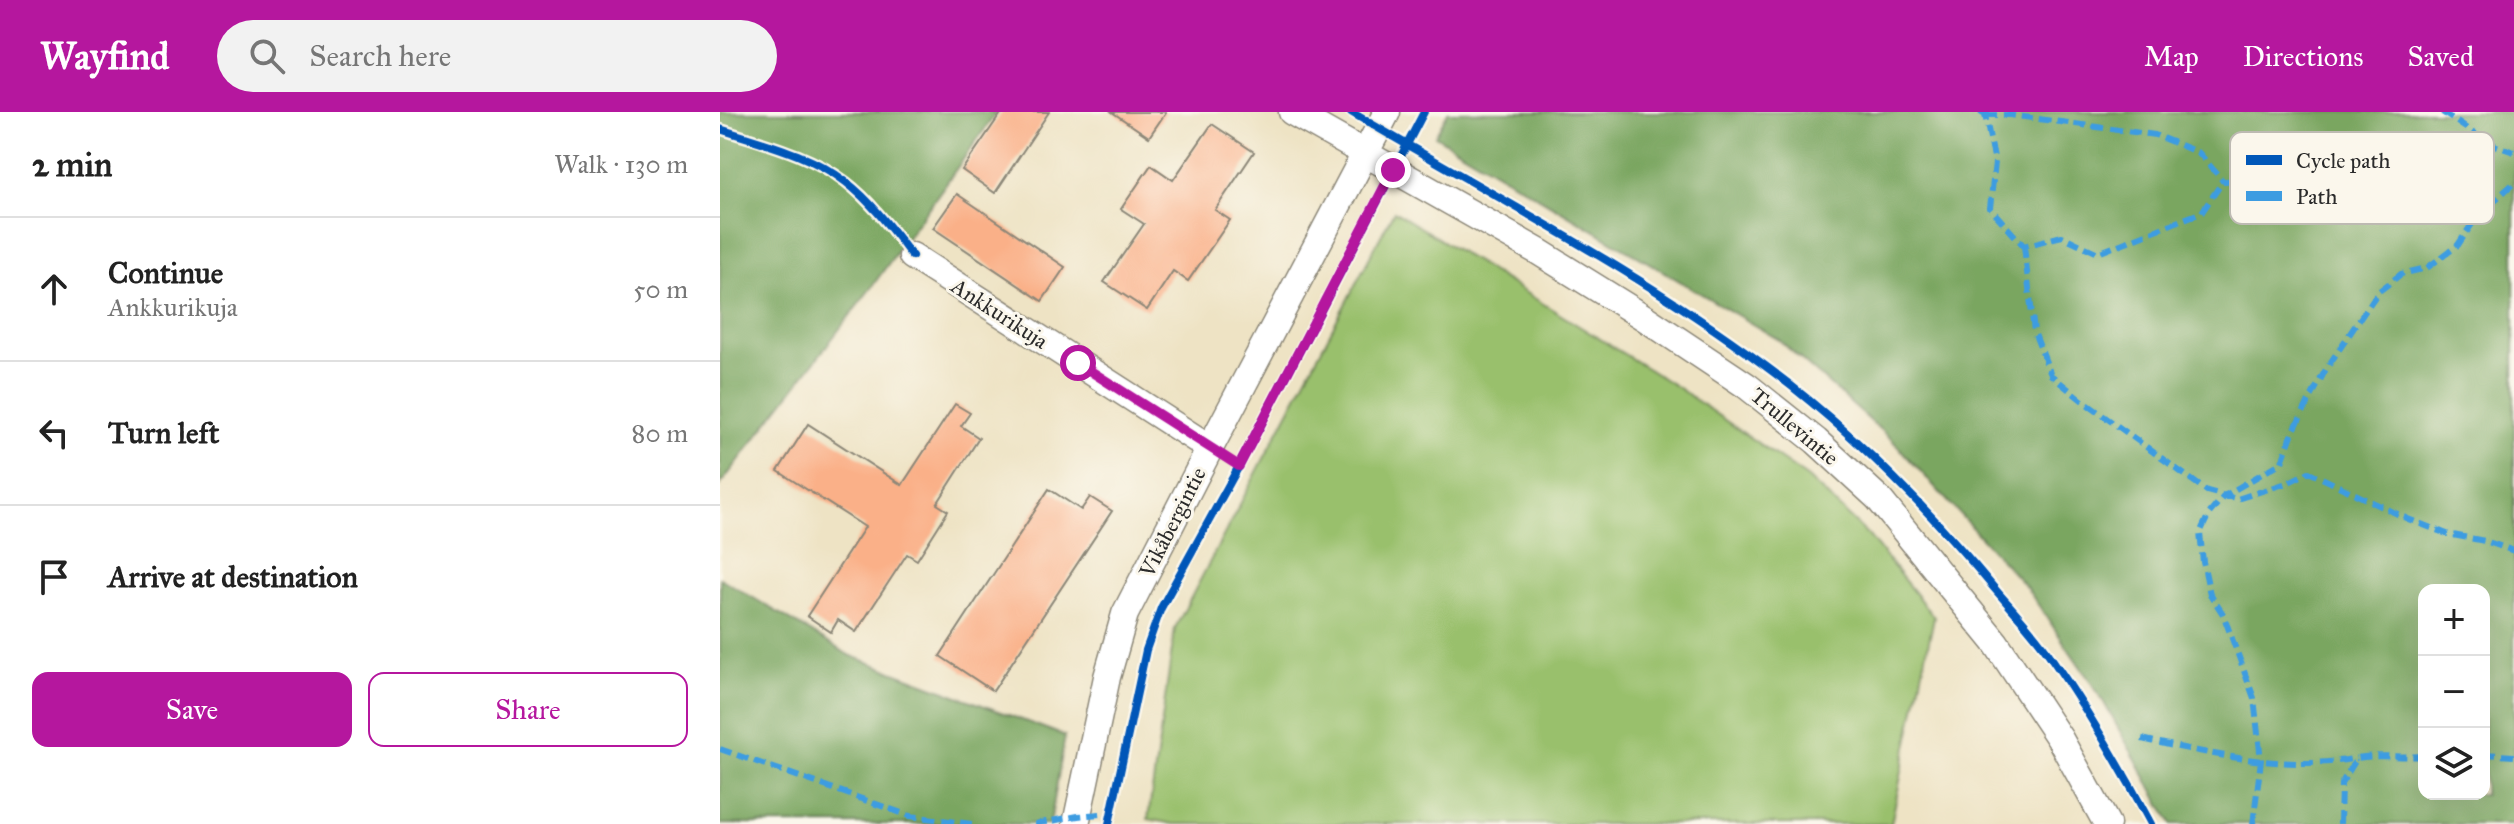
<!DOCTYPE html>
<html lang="en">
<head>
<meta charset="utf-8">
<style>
	body { margin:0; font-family:"IM FELL Great Primer",serif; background:#f2f2f2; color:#222 }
	.controls { position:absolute; right:24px; bottom:24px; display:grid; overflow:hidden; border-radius:16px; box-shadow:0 8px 32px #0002 }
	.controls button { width:72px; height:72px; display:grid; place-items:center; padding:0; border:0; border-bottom:2px solid #e0e0e0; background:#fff; color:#222; font:40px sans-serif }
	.stop { position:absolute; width:24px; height:24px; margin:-18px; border:6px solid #b5179e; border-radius:50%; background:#fff }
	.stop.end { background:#b5179e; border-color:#fff; box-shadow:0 2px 8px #0008 }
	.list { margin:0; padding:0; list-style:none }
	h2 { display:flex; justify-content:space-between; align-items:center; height:104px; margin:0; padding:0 32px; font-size:34px }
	h2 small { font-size:26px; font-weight:400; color:#767676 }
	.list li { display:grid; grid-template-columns:52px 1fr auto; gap:24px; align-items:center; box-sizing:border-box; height:144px; padding:0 32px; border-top:2px solid #e0e0e0 }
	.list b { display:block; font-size:30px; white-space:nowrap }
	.list p { margin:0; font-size:26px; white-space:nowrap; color:#767676 }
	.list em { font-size:26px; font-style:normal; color:#767676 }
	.actions { display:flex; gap:16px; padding:24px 32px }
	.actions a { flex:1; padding:18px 0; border:2px solid #b5179e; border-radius:16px; text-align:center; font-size:28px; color:#b5179e }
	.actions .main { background:#b5179e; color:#fff }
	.icon { flex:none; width:44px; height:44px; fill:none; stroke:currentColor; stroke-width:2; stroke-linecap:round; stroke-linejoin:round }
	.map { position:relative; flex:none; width:1794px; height:712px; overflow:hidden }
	header { display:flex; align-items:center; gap:48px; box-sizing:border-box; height:112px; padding:0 40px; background:#b5179e; color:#fff }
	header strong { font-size:38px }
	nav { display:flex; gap:44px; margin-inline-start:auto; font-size:28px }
	.search { width:560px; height:72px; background:#f2f2f2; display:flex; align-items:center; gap:20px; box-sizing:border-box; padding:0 28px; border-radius:44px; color:#767676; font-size:30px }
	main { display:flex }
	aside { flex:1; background:#fff }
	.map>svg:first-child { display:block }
	.green { fill:#99c06c; stroke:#62764c; stroke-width:2 }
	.forest { fill:#7aa660; stroke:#526846; stroke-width:2; fill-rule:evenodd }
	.building { fill:#fab088 }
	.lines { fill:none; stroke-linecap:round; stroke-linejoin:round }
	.minor-casing { stroke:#8c8778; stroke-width:29 }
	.minor { stroke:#fff; stroke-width:26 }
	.quiet { stroke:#3d9ce1; stroke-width:6; stroke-dasharray:12 6; stroke-linecap:butt }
	.cycleway-casing { stroke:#fbf7ec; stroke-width:13 }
	.cycleway { stroke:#0057b8; stroke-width:8 }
	.route { stroke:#b5179e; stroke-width:10 }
	.labels { text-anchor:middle; stroke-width:6; stroke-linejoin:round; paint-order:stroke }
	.street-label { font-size:22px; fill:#2b2b2b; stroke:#fbf7ec }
	.key { fill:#fbf7ec; stroke:#bdbab2; stroke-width:2 }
	.key-label { font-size:22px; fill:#2b2b2b }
</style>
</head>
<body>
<header>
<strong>Wayfind</strong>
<div class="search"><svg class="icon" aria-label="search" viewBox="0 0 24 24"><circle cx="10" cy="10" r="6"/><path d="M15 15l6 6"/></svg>Search here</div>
<nav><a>Map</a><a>Directions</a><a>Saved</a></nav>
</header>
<main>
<aside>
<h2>2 min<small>Walk · 130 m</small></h2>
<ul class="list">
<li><svg class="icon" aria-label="ahead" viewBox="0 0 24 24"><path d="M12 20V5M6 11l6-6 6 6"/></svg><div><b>Continue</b><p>Ankkurikuja</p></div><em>50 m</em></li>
<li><svg class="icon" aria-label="left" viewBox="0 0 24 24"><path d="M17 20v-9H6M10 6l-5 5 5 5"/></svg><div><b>Turn left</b></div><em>80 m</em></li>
<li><svg class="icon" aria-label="arrive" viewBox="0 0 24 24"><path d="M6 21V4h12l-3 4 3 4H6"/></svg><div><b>Arrive at destination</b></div></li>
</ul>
<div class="actions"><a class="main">Save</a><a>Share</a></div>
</aside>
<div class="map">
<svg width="1794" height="712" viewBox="0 0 1794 712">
	<rect width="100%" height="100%" fill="#fbf7ec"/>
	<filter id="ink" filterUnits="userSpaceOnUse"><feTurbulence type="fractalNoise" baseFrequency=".0125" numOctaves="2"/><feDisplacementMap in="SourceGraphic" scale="16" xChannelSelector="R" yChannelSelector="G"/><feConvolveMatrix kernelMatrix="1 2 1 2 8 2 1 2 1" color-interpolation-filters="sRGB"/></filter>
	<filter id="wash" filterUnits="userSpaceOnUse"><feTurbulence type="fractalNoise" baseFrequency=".006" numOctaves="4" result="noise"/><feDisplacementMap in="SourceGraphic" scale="32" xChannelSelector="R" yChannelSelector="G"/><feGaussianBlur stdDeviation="1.8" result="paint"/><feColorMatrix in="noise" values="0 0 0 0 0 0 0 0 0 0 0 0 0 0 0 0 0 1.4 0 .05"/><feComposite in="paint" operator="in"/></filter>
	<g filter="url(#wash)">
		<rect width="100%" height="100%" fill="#eee3c4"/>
		<path class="green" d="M674,99L957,275L1088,366L1148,423L1214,505L1171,712H453L428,707L455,516Z"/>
		<path class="forest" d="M0,0H277L151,176L0,373Z
			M728,0H1794V712H1452L1379,582L1306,475L1173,329L1059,228L715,24ZM1704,478H1764V682H1704Z
			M0,466L129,543L345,624L330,712H0Z"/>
		<g id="blocks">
			<path class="building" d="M282,0H329L275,81L242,58Z
				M392,0H446L429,25Z
				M492,12L534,40L495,98L510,108L468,169L453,159L427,198L384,170L424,112L401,97L431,53L453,68Z
				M237,82L345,155L322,189L213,116Z
				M235,292L250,301L241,314L259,326L217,392L228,399L197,448L187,442L136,520L118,508L111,520L87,504L145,415L58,359L88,312L182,373Z
				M329,377L361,398L370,385L392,399L273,579L220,544Z"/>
		</g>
	</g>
	<g filter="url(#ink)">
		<use href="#blocks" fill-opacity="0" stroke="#8c8778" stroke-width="2"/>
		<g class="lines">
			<defs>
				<path id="minor" d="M572,0L819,140L925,206L1027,274L1096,329L1158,386L1276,531L1340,627L1387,712
					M192,144L490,336
					M356,712L387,565L405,502L490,336L667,0"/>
			</defs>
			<use href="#minor" class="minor-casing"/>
			<use href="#minor" class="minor"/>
			<path class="quiet" d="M1260,0L1265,3L1275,50L1270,96L1304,134L1342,124L1378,141L1482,100L1503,69L1621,65L1720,31H1768
				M1722,0L1768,31L1794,40
				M1265,3H1290L1435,23L1479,41L1503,69
				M1304,134L1314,220L1331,263L1363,289L1487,379L1517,387L1567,371L1589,360L1688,407L1727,422L1765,429L1794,439
				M1422,627C1489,642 1569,660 1637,646
				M0,637L190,704L253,712
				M1764,642L1794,644
				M315,712L358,704L391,701
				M1533,712L1541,648L1534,586L1503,502L1490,482L1483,450L1480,421L1489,402L1504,384L1562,350L1573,320L1606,257L1658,180L1681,162L1707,156L1738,133L1758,103L1794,71
				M1620,712L1621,672L1637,646C1659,642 1681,646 1704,644"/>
			<defs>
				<path id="cycleway" d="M631,0C769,82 914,156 1044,253C1131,317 1205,393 1274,476C1292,497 1312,518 1328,541C1366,596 1400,653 1431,712
					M0,17C42,31 90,42 126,70C152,90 172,118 192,144
					M389,712L426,538L441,496L519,354L704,0"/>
			</defs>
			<use href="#cycleway" class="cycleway-casing"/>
			<use href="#cycleway" class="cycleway"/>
		</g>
	</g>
	<g class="lines" filter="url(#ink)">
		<path class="route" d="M358,251L519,354L673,58"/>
	</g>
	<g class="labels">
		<g class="street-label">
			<text transform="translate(280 201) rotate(33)" y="8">Ankkurikuja</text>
			<text transform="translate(1075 314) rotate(40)" y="8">Trullevintie</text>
			<text transform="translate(452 410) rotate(-63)" y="8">Vikåbergintie</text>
		</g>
	</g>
	<rect x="1510" y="20" width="264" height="92" rx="12" class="key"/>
	<rect x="1526" y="43" width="36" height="10" fill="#0057b8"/>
	<rect x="1526" y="79" width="36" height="10" fill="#3d9ce1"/>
	<g class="key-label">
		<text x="1576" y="56">Cycle path</text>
		<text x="1576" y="92">Path</text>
	</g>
</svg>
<div class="controls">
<button>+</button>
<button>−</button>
<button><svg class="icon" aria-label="layers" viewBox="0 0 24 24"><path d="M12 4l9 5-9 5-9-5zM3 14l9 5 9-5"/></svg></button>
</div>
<div class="stop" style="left:358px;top:251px"></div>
<div class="stop end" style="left:673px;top:58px"></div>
</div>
</main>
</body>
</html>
